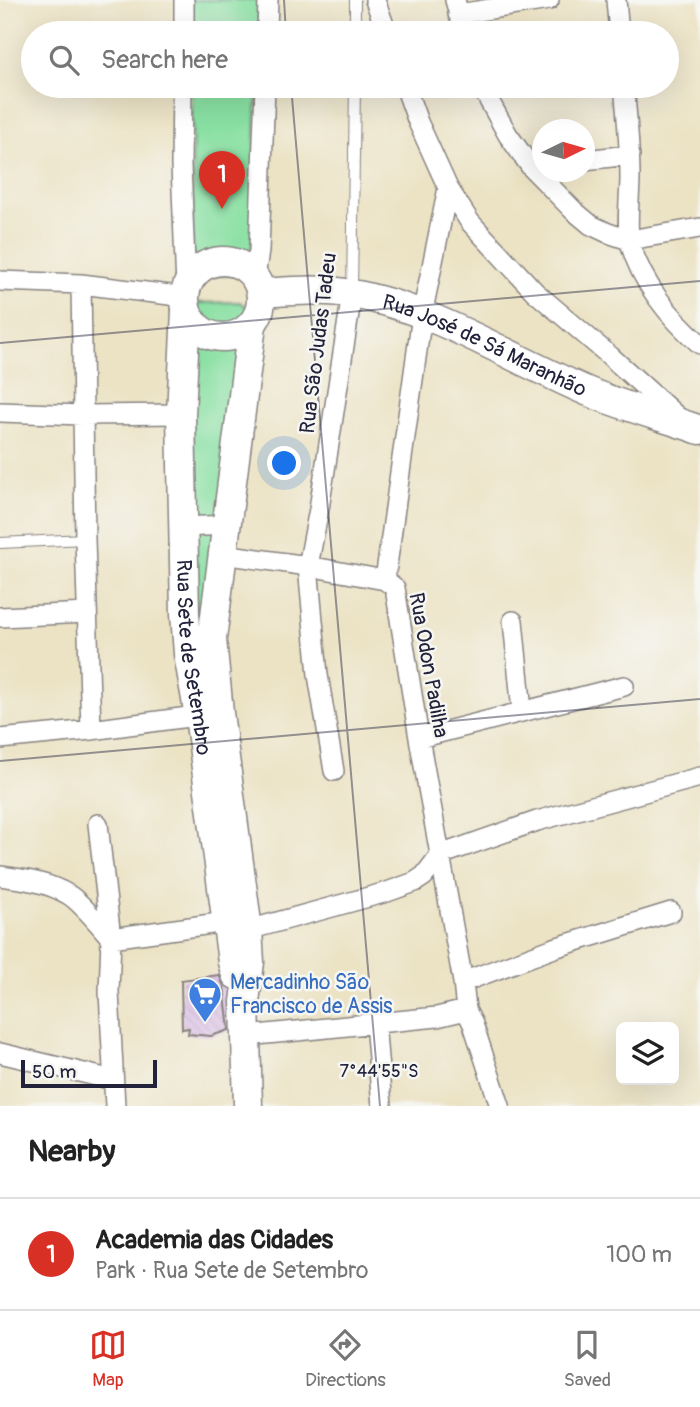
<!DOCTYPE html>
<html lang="en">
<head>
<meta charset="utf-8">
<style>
	body { margin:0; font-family:Pangolin,sans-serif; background:#f2f2f2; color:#222 }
	.controls { position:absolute; right:21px; bottom:21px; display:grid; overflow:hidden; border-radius:10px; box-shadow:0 7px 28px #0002 }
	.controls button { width:63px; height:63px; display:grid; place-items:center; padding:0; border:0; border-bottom:2px solid #e0e0e0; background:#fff; color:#222; font:35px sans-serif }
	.compass { position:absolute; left:532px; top:119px; width:63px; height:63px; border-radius:50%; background:#fff; box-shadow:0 7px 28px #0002; rotate:85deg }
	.scale { position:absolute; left:21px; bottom:18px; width:136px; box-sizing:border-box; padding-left:7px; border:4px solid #22223b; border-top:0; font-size:19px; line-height:24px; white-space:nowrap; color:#22223b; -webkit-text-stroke:5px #f6f6f2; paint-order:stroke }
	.you { position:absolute; left:285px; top:464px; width:24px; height:24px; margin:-18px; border:5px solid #fff; border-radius:50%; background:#1a73e8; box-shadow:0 0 0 10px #1a73e833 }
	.badge { display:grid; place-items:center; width:46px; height:46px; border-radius:50%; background:#d93025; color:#fff; font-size:23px; font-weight:700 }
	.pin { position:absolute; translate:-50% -58px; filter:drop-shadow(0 2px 4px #0008) }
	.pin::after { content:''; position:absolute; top:37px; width:24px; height:21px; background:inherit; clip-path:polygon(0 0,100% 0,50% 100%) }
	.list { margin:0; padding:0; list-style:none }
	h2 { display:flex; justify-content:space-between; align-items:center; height:91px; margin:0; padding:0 28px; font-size:30px }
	h2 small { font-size:23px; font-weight:400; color:#767676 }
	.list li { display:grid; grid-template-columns:46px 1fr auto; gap:21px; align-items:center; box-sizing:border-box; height:112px; padding:0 28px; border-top:2px solid #e0e0e0 }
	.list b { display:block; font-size:26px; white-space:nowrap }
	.list p { margin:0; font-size:23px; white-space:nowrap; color:#767676 }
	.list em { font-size:23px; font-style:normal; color:#767676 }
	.icon { flex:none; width:38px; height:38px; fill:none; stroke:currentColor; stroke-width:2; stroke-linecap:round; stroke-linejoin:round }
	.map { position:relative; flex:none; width:700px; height:1106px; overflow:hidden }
	.search { position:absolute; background:#fff; box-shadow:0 7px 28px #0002; left:21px; right:21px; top:21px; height:77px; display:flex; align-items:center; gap:18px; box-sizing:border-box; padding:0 24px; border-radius:38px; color:#767676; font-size:26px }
	.sheet { height:203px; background:#fff }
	nav { display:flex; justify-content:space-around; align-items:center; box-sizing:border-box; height:98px; border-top:2px solid #e0e0e0; background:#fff; font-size:19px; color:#767676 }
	nav a { display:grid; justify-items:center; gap:4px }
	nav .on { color:#d93025 }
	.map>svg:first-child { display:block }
	.green { fill:#89e0a3; stroke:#56816f; stroke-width:2 }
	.building { fill:url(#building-back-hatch) }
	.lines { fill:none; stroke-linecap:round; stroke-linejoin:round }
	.lane-casing { stroke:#878280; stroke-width:12 }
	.street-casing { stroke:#878280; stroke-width:22 }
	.secondary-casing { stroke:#878280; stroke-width:31 }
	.lane { stroke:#fff; stroke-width:10 }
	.street { stroke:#fff; stroke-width:19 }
	.secondary { stroke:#fff; stroke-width:28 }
	.ticks { fill:none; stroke:#22223b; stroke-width:2; stroke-opacity:0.45 }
	.labels { text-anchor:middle; stroke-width:5; stroke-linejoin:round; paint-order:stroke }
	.street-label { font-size:21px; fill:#22223b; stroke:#f6f6f2 }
	.shop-label { font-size:21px; fill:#366cbe; stroke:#f6f6f2; text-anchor:start }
	.ticks-label { font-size:18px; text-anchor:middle; fill:#22223b; stroke:#f6f6f2; stroke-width:5; stroke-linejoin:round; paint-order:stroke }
</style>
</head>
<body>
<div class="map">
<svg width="700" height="1106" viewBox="0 0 700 1106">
	<defs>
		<pattern id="building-back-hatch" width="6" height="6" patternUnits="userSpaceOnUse" patternTransform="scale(1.75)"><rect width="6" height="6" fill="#d5b3e2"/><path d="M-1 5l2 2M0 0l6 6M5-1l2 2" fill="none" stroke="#b79ac3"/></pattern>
	</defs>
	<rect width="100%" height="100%" fill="#f6f6f2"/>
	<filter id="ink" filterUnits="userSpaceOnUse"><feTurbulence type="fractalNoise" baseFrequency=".0143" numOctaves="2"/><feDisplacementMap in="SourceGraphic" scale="14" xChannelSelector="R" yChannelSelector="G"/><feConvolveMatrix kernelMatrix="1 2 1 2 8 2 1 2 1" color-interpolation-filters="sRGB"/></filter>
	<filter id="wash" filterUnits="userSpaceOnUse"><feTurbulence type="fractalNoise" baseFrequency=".00686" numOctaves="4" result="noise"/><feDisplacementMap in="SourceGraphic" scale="28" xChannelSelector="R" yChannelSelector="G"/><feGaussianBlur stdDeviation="1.57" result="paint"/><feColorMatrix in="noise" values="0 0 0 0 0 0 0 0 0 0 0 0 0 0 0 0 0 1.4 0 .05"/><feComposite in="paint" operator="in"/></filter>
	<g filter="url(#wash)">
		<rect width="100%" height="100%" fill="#ece3c5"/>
		<path class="green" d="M192,0H260L259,33H192Z
			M192,86H257L251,267L244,275L200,276L193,268Z
			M240,302L249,309L209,577L195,646L191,311L198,303Z"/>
		<g id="blocks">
			<path class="building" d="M219,975L224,986L229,1030L211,1036L188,1034L189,1028L182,1029L181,980Z"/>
		</g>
	</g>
	<g filter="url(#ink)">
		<use href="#blocks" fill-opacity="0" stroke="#878280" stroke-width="2"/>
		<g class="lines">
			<defs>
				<path id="lane" d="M355,33V0
					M352,293L355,86
					M0,543L85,539"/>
				<path id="street" d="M375,0L387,33
					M455,0L464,33
					M616,0L619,33
					M458,14L549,0
					M184,33V0
					M267,33L268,0
					M182,86L181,165L186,288
					M405,86L418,122L448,188L470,222L535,292L610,356L681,420
					M481,86L508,135L531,167L573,210L591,225L608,233L629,240L700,228
					M624,86C627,116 630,147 630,178C630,194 626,229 630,242C640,281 670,318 700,344
					M584,160L630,155
					M448,188L422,315L385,580L395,588L419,738L463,982L466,1010L473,1024L500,1106
					M255,277L259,251L265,86
					M0,281L81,284L186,297
					M81,284L85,539L91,730
					M0,412L82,415L181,414
					M183,527L227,525
					M223,554L308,566L385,580
					M0,617L87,613
					M513,621L522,711
					M419,738L624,686
					M0,739L91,730L211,714
					M334,771L318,675L308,566L319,509L352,294
					M98,824L111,938L109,992L115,1106
					M0,876C23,879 48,882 69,895C82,903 100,926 111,938L226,922
					M248,930L387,892L415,882L424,876L440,855L537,821L700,777
					M463,982L554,948L671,912
					M375,1022L382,1106
					M247,1036L437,1017L466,1010
					M0,1053L113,1080"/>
				<g id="secondary">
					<circle cx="223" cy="299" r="38"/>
					<path id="s1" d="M262,293C292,291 322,288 352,294C434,308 513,360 589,392C625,407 663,417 700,430"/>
					<path id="s2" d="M186,310L181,414L185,614L188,654L199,716L232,962L236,975"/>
					<path d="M248,1106L245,1002L250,962L248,930L219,713L212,639L252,325"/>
				</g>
			</defs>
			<use href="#lane" class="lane-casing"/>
			<use href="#street" class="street-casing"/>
			<use href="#secondary" class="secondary-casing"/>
			<use href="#lane" class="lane"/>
			<use href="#street" class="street"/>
			<use href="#secondary" class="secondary"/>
		</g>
	</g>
	<path class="ticks" d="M284,0L286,33M291,86L380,1106M0,343L700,281M0,761L700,699"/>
	<defs>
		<symbol id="supermarket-pin" viewBox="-11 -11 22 30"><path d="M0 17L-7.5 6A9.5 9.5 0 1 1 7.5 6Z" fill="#3f7fe0" stroke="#f6f6f2"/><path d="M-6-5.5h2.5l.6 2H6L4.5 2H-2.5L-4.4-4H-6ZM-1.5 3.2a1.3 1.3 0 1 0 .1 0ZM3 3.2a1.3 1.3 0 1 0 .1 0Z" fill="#fff"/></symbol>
	</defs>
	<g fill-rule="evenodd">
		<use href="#supermarket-pin" x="186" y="975" width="38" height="52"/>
	</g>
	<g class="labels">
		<g class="street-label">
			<text transform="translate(318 343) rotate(-83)" y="7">Rua São Judas Tadeu</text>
			<text dy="7" stroke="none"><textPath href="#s1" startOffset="233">Rua José de Sá Maranhão</textPath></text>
			<text dy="7" stroke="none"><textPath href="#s2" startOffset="348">Rua Sete de Setembro</textPath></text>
			<text transform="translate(429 665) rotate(80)" y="7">Rua Odon Padilha</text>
		</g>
		<g class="shop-label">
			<text x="230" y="989">Mercadinho São<tspan x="230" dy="24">Francisco de Assis</tspan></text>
		</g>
	</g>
	<g class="ticks-label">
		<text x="379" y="1077">7°44'55"S</text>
	</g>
</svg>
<div class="controls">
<button><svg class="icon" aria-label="layers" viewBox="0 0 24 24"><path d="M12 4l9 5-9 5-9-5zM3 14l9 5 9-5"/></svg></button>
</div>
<svg class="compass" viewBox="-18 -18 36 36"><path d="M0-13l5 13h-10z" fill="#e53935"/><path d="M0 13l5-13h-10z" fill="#767676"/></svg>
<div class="scale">50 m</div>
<div class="you"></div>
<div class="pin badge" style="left:222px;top:209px">1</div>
<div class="search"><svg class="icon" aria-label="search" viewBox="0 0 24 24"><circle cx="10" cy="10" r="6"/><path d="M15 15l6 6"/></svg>Search here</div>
</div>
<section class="sheet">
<h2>Nearby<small></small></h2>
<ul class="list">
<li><span class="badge">1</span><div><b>Academia das Cidades</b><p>Park · Rua Sete de Setembro</p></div><em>100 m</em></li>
</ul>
</section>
<nav>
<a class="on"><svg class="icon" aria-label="map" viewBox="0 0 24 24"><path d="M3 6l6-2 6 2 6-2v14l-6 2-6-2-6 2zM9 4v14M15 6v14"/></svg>Map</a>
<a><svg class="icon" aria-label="directions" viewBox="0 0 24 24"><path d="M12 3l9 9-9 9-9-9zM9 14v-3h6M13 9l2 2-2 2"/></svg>Directions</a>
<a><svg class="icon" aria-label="saved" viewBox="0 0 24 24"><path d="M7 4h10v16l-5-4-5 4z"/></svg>Saved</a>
</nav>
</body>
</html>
